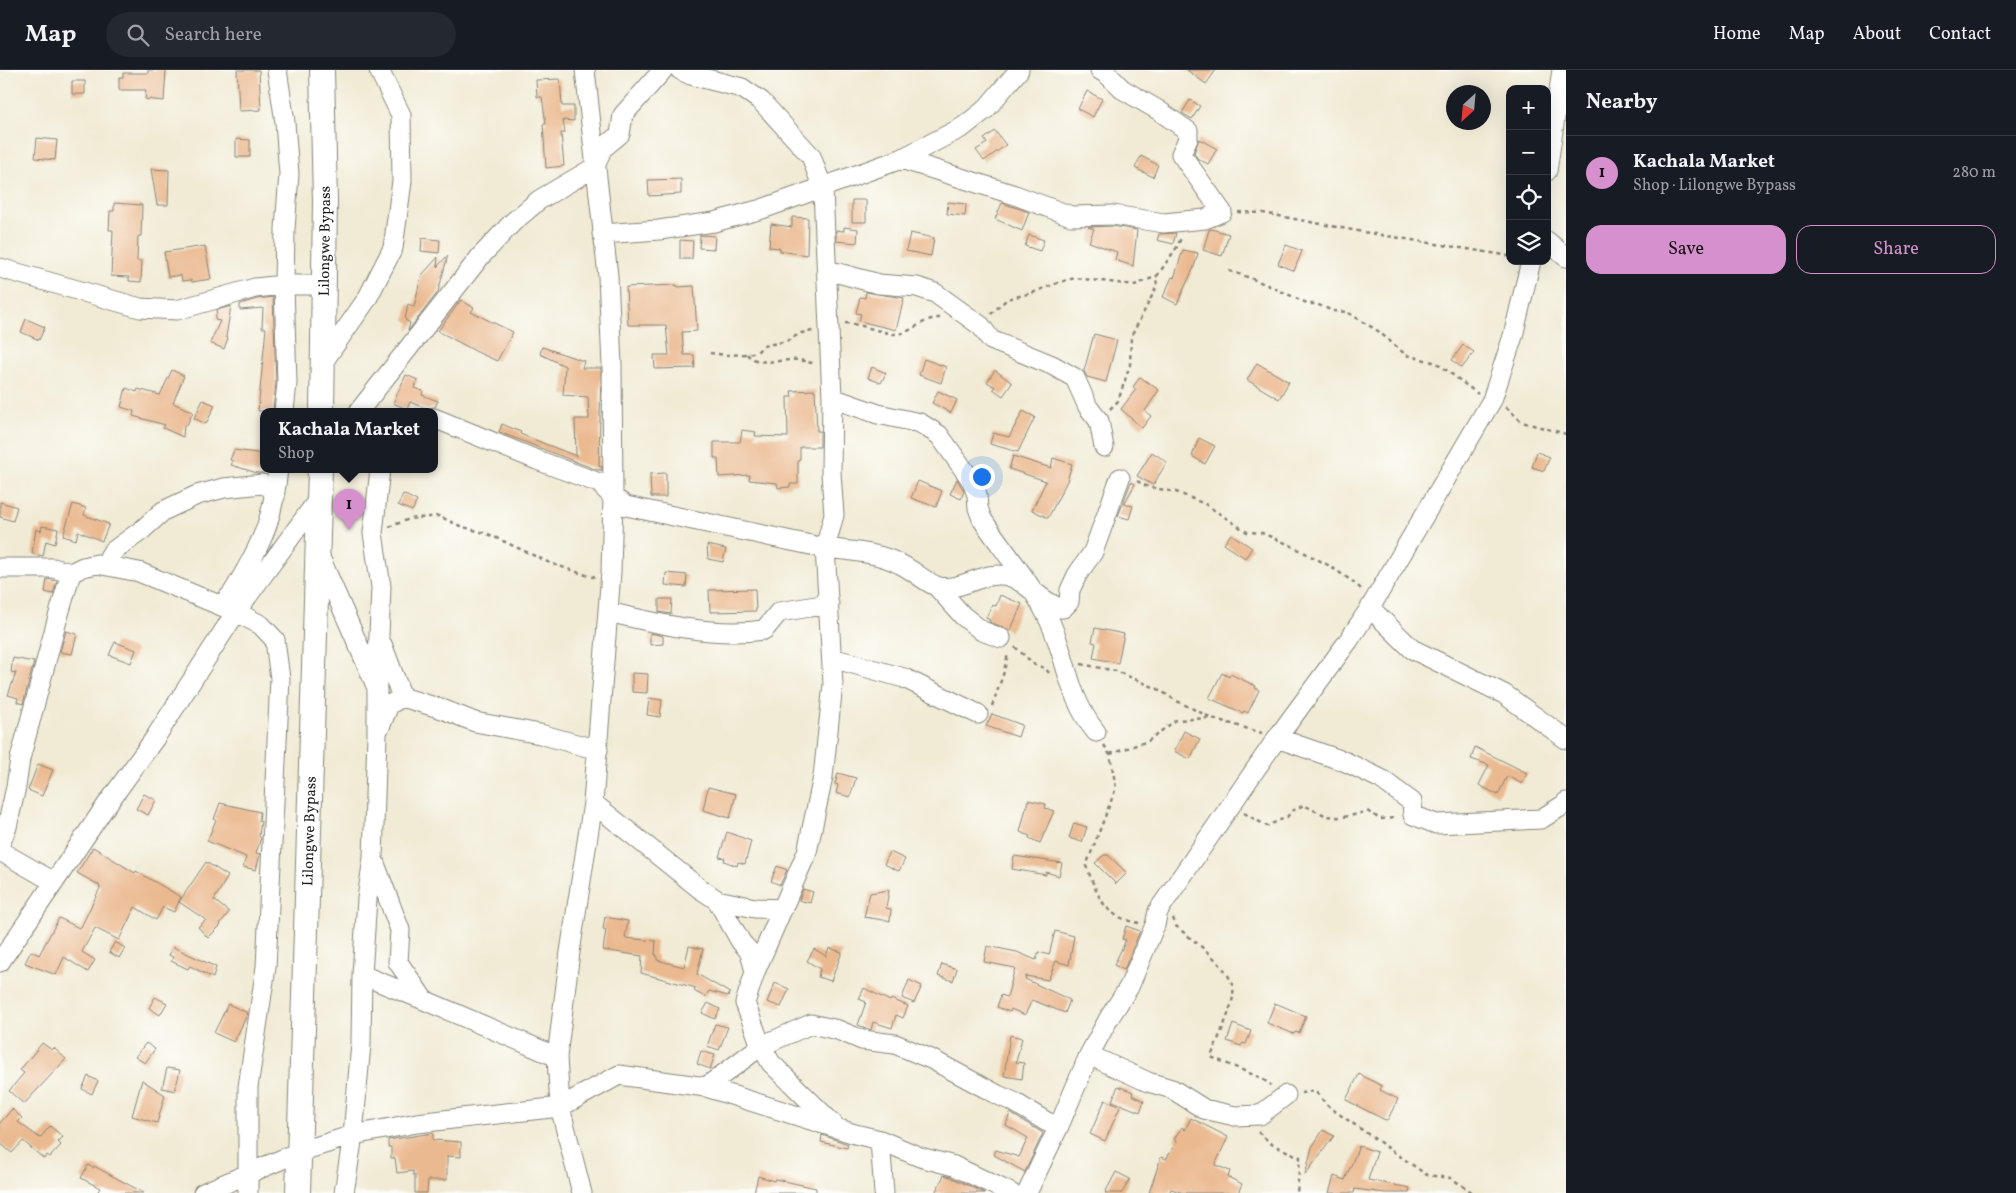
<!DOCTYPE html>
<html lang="en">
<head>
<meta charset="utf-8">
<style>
	body { margin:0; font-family:Vollkorn,serif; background:#242831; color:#f1f3f6 }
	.controls { position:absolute; right:15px; top:15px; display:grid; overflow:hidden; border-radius:10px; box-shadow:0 5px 20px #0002 }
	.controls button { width:45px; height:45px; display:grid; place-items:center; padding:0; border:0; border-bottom:1px solid #363941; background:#171b24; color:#f1f3f6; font:25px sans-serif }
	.compass { position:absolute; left:1446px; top:15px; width:45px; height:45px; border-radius:50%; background:#171b24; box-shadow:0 5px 20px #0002; rotate:206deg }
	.you { position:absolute; left:981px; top:406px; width:18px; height:18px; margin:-12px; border:4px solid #fff; border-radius:50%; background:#1a73e8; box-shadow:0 0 0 8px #1a73e833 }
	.badge { display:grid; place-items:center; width:32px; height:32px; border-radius:50%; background:#d690ce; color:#111; font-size:16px; font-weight:700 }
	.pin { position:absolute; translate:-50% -41px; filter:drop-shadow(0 1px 2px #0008) }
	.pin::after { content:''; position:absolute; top:26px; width:18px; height:15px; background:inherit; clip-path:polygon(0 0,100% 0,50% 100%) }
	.popup { position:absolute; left:260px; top:338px; width:178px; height:65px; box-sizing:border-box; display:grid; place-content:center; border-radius:10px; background:#171b24; filter:drop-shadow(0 1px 4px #0005); font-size:16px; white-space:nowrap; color:#9ea1a6 }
	.popup b { font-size:19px; color:#f1f3f6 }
	.popup::after { content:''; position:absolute; left:50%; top:100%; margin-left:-10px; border:10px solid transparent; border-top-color:#171b24 }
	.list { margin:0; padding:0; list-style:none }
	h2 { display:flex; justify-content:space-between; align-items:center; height:65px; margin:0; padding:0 20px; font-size:21px }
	h2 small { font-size:16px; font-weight:400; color:#9ea1a6 }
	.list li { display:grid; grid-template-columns:32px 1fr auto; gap:15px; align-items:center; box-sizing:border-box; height:75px; padding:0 20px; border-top:1px solid #363941 }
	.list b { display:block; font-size:19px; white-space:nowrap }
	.list p { margin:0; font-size:16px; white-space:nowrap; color:#9ea1a6 }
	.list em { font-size:16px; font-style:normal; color:#9ea1a6 }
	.actions { display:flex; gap:10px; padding:15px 20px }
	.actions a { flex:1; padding:11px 0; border:1px solid #d690ce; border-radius:15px; text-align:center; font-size:18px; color:#d690ce }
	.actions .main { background:#d690ce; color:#111 }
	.icon { flex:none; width:28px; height:28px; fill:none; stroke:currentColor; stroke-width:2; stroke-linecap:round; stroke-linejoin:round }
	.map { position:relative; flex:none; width:1566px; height:1123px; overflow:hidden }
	header { display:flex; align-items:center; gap:30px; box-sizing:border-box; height:70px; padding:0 25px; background:#171b24; border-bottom:1px solid #363941 }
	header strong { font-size:24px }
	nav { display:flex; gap:28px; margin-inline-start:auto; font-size:18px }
	.search { width:350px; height:45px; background:#242831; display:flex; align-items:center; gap:12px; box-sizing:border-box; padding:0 18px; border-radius:28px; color:#9ea1a6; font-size:19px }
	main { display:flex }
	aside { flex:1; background:#171b24 }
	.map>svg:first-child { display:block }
	.building { fill:#ebb990 }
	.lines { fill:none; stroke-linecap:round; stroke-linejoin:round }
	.minor-casing { stroke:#868478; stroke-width:21 }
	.major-casing { stroke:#868478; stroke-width:26 }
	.path { stroke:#868478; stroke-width:2.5; stroke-dasharray:4 4; stroke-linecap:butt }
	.minor { stroke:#fff; stroke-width:19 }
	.major { stroke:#fff; stroke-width:24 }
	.labels { text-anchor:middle; stroke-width:4; stroke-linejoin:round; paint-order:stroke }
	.street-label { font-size:15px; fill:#1c1c1c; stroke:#fdfcf7 }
</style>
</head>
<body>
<header>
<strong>Map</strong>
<div class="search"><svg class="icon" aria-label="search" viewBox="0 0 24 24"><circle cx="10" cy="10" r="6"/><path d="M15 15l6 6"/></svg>Search here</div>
<nav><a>Home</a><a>Map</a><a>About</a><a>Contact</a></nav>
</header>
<main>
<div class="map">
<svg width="1566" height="1123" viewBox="0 0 1566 1123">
	<rect width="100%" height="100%" fill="#fdfcf7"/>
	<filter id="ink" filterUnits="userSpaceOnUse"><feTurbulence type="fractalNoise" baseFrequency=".02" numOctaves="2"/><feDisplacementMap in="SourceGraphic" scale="10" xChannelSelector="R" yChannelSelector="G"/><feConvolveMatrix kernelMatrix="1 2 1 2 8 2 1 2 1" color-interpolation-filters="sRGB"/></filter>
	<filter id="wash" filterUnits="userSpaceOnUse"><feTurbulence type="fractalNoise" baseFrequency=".0096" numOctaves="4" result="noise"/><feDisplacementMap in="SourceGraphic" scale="20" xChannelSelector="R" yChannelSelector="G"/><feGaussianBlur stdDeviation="1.12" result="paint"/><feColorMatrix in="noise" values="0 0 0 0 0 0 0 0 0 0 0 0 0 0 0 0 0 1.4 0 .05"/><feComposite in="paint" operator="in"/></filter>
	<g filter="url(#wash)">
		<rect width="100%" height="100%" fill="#f1ebd5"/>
		<g id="blocks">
			<path class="building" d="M148,0H166L164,31L145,29L146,20H119V7H123V3H148Z
				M237,0H259L261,40L239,41Z
				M1187,0H1216L1206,14Z
				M560,9L562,36H574V51L563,50L565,63H561L564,96L546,98L543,54H546L542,27H537L536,10Z
				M72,11H85V24H72Z
				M1087,21L1102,29L1093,47L1078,39Z
				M1190,30L1200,36L1192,49L1182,43Z
				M995,61L1006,75L984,91L976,80L987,73L984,69Z
				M37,68L57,70L55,90L35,88Z
				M236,69L250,70V87H236Z
				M1199,69L1217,79L1208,94L1198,89L1194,83Z
				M1141,86L1158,95L1153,107L1135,98Z
				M151,99L169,100L168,135H157Z
				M681,109V124L649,126L648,110Z
				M852,130H866V152H852Z
				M948,132L966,134L965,146L947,144Z
				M114,133L142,135L141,166H138L137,191H142L141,212L129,211V207L111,206L113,160H109L110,141H114Z
				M1002,133L1029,142L1022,161L995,149Z
				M792,147L808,148L807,185L780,181V178L769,177L771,154L792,157Z
				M1112,156L1137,160L1133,196L1115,190L1117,182L1089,172L1094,159L1088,157Z
				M844,157L858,159L857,173L836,171V160L844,161Z
				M1211,159L1229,164L1222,186L1203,180L1209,160Z
				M910,163L934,168L931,186L906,181Z
				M1176,163L1173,174L1157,170L1159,164Z
				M700,165L715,166L714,179L699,178Z
				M1029,165L1044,170L1040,181L1025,176Z
				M422,168L440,170L439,183L421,181Z
				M680,170L693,171L692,189H680Z
				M1286,175L1302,181L1294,201L1278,194Z
				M205,176L211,209L192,212L191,210L182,211L181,205L168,207L164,182Z
				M1183,180L1198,183L1194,197L1177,234L1163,227L1172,207L1174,208Z
				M448,185L438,222L408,261L410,253L405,250L408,234L414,237L421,206L438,187L437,197Z
				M677,215V217L694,216L697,261L682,262L684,285H694L695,298L655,299L654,285H669L666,255H628L626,217Z
				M866,222L904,228L896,260L859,251L861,244L856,243L860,227L865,228Z
				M273,227L276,313L273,341H258L266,258H262L263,238L240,240V234L257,229Z
				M461,230L474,238L471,242L513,262L497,291L477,282L438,261Z
				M231,236L226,267L228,268L224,279L210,273L220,251L215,250L217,240Z
				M26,249L45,257L39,270L21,262Z
				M1094,264L1117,270L1106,312L1087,307L1084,301Z
				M1463,275L1474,282L1462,298L1452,290Z
				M542,277L584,291L582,298H601L599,396L602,397V400H597L499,362L502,354L521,362L520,364L576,386L575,349H589L588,327L563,325L565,296L540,284Z
				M924,289L946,297L941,313L919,305Z
				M1257,293L1289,312L1279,329L1247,310Z
				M872,297L886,303L881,313L868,308Z
				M172,300L184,306L173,333L193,342L187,355H184L183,367L163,358L165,355L133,346L134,341L121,337L126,318L137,322L138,319L160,325Z
				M995,300L1012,313L1003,326L993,319L995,317L987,312Z
				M406,305L418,310L414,318L423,321L422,325L438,331L435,337L427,339L410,332L407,339L393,333Z
				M1140,307L1159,320L1145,341L1151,346L1142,358L1121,339L1136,319L1133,317Z
				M815,320L817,361H820V377H800V389L798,390V414H790V417L778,418L777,413L749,410L750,405L719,407L718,388H714V372H740L742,360L756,362L755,366L788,367L787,327H792L791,321Z
				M938,321L957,330L951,343L932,333Z
				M203,330L215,335L206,354L194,348Z
				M1023,341L1035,347L1018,382L990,374L993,363L1009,367Z
				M1199,368L1215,376L1205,394L1192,386Z
				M234,380L264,384V403H257L231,395L233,391L230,390Z
				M1152,382L1167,392L1153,415L1137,406Z
				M1537,382L1550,387L1544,401L1532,397Z
				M1013,386L1051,398L1053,388L1072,394L1067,411L1048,448L1032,440L1046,411L1009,399Z
				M666,403V427H651L650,404Z
				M957,409L964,421L961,429L950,424Z
				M918,411L942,421L936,437L911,428Z
				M1131,412L1135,414L1124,434L1133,436L1129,449L1118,446Z
				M403,424L417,431L412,441L398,435Z
				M0,432L17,437L13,451L0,447Z
				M73,434L86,438L84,445L109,454L102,471L78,461L76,470L63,466Z
				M42,456L58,459L55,474L46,471L43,486L32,484L36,459L41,461Z
				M1231,464L1252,478L1245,488L1224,474Z
				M707,475L726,479L723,492L708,489Z
				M666,503L687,505L686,517L665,515Z
				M47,509L57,511L53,524L45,522Z
				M755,519L756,541L710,542L709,520Z
				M1000,525L1022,534L1010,562L1005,558L989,552L990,550L986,548L992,535L996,536Z
				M659,529H672L671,544L659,542Z
				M1095,558L1124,564L1118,593L1093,588L1096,573L1092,572Z
				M66,561L77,564L72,584L60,582Z
				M650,563L663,566V574L650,575Z
				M115,572L136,580L131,593L109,585Z
				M13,588L34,592L23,634L17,632L18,628L8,625L16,603L11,602Z
				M632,603L648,604L647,623L632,622Z
				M1222,603L1229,607L1230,604L1256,616L1255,618L1259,620L1248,643L1244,641L1243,643L1209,628Z
				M649,628L662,630L660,647L647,645Z
				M992,644L1022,655L1018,667L986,656Z
				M1184,661L1200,669L1190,689L1174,681Z
				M1475,677L1527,703L1522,714L1507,706L1498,725L1479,715L1489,695L1471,689Z
				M38,694L53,700L42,726L28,720Z
				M838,703L856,708L850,727L836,723L838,715L835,714Z
				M708,717L736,724L730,748L703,740Z
				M144,724L156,730L148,745L136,739Z
				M1028,730L1046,734L1045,738L1054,741L1040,773L1029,768L1030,766L1020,762Z
				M220,733L260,742L259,751H261L259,766L261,768L256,783L260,784L256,800L243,797L246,787L207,771L216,750L214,749Z
				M1074,753L1087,757L1082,772L1069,768Z
				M727,762L751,771L745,794L738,792L737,796L724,791L725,788L719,787Z
				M93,777L135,803L136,801L181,827L174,842L163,837L156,850L135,837L119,870L95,858L82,882L95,890L88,902L64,887L56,905L25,893L31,881L39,885L59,848L79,858L81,857L100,818L99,815L77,803Z
				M890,782L905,789L899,801L884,794Z
				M1104,785H1108L1127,803L1116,814L1095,793Z
				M1014,786L1062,793L1059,806L1046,802V805L1012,799Z
				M206,792L228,806L214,830L229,842L220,854L221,855L208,868L198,857L206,850L179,832Z
				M777,796L787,800L780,815L771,811Z
				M803,819L813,822L810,833L799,830Z
				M889,820L886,838L891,839L890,851L864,847L870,823Z
				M605,847L628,851L625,868L656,871L655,885H657V890L684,897L689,876L703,879L697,904L730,923L728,926L709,921L705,927L694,921L696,918L641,903L642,886L603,880L606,860L603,859Z
				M1126,856L1140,861L1124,900L1114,895L1126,870L1122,869Z
				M1055,861L1074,866L1069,895L1056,891L1048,910L1026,906L1025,909L1070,930L1065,943L1032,930L1025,945L1011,939L1010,942L997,937L1001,925L1007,927L1015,898L984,892L987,876L1017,882L1036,890L1039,882L1049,885Z
				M115,872L125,878L119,888L109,882Z
				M173,877L216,897L213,908L190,896L188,899L171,891L173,887L169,885Z
				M829,878L842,882L831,911L818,907L820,899L807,891L814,879L826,886Z
				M942,894L957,899L953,911L938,906Z
				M909,910L922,916L914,933L902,928Z
				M775,913L789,919L781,937L767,932Z
				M864,918L890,931L891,929L908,936L903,948L896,945L892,958L873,952L871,960L858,955L866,932L859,929Z
				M155,927L167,933L160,945L149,938Z
				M708,933L720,939L715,949L702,943Z
				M1275,933L1306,946L1299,963L1295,962L1294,964L1267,953Z
				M228,934L248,943L234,972L214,963Z
				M715,954L728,957L719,980L707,976Z
				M1233,954L1251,961L1246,974L1243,973L1241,976L1227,971Z
				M1010,965L1022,968L1016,992L1024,993L1022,1009L1004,1006Z
				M42,973L52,980L54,978L66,989L24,1034L9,1021L24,1003L20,1000Z
				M146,973L155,979L145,993L135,987Z
				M701,981L715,985L710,999L697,994Z
				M167,998L180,1000L175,1021L162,1018Z
				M1359,1004L1382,1016L1380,1020L1398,1029L1387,1051L1346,1030Z
				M88,1006L98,1011L92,1024L82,1019Z
				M142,1010L165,1025L157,1053L132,1046Z
				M1118,1016L1133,1022L1132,1025L1144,1031L1140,1042L1112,1031Z
				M1105,1030L1120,1037L1105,1071L1090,1064Z
				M12,1039L22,1048L18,1052L40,1068L50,1056L63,1067L58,1072L61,1075L50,1087L47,1085L44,1089L23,1071L12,1083L0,1073V1053Z
				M1010,1043L1043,1063L1025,1102L994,1085L996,1080L1019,1087L1028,1068L1006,1055Z
				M1191,1048L1228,1067L1215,1095L1230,1101L1228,1107L1242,1114L1238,1123H1183L1171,1119L1169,1123H1149L1161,1087L1166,1089L1177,1071L1174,1069L1182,1057L1185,1060Z
				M1323,1060L1334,1066L1305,1105L1312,1077Z
				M433,1063V1070L461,1072V1087L447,1086V1110H428L427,1123H415V1105H413V1101L397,1103L395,1088H391V1077H388V1070Z
				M822,1065L848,1074L847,1078L821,1072Z
				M1359,1076L1377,1082L1368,1110L1410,1118L1409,1123H1385L1355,1119L1354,1123H1329L1334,1106L1345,1110Z
				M88,1095L93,1098L94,1096L144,1123H97L100,1118L81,1108Z
				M1116,1102L1130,1109L1122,1123H1105Z
				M944,1105L950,1107L985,1123H935Z
				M758,1106L774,1111L775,1109L816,1118V1123H754Z"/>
		</g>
	</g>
	<g filter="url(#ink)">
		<use href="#blocks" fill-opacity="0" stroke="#868478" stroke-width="1"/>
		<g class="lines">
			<defs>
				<path id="minor" d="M277,0L285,52L289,104L285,159L284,215L287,313L284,341
					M680,0L691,5L742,18L761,31L811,86L823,119L832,328L878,344L920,353L939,365L972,411L977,425L978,438L982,449C1005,483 1034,516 1051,554C1068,593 1068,627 1096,662
					M901,89L1015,125L1071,146L1113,145L1164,153L1205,149L1222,142L1181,84L1188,69V61L1158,40L1122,19L1108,5L1100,0
					M1547,101L1562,0
					M602,164L659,160L714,152L762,139L901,89L963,57L986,39L1019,0
					M1547,171L1566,187
					M0,198L140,238L177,240L255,218L284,215H324
					M827,200L879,214L917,217L935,223L981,256L991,270L1052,295L1075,308L1088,337L1099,351L1104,377
					M323,292L367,229L393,178L402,111L401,45L379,0
					M359,341L480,187L513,152L539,130L595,97L602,79L620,64L623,45L663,0
					M434,348L537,390L599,413L613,427L626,436L825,478C850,481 877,482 900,494C912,499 928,515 940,517C963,521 987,498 1011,507C1029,513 1046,537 1063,538L1069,532L1070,520L1077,505L1093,482L1120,408
					M319,485L377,618V665L373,788L367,829L362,905L361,974L353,1065L344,1123
					M116,497L109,493V487L112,482L142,460L163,441L197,425L224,418L262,414L270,417L275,427
					M0,498H53L71,503L83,497L97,494L139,502L236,542L261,555L275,570L280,609L266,897L248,1017V1123
					M937,517L963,546L982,561L1001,568
					M219,535C232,528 236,517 243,505C266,465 273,445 278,399
					M1370,538L1412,579L1504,624L1566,669
					M608,542C658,554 712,567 764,560L779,542L829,534
					M382,574L402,627
					M832,588L904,608L978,644
					M377,614L381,517L373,463L380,399
					M380,657L389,635L402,627L442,639L475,652L540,664L598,680
					M1277,668L1346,692L1381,709L1412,732L1413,745L1436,754L1541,749L1565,734L1566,732
					M593,733L699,818L717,830L755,838L783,839
					M0,774L7,757L16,717L20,689L56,554L71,503
					M0,781L54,812
					M374,791L400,860L398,892L424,930L557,987
					M717,830L741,872L750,882L755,902L745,933L761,976L771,993L834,1055
					M0,892L103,740L155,668L236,542L320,427
					M755,902L807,782L823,707L833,614L825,478L834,445L831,403L832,328
					M362,905L424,930
					M1089,985L1148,1012L1172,1019L1204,1039L1235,1046L1260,1045L1286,1025
					M706,1017L761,976L811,954L838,960L862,970L895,974L931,989L998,1025L1014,1032L1047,1052L1059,1056
					M880,1070L884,1123
					M203,1123L299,1082L353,1065L417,1053L560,1037L619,1005L706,1017L855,1064L880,1070L920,1087L954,1096L1011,1123
					M582,1123L560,1037L557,987L570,882L593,733L611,502L613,427L612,295L608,206L585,0
					M1027,1123L1059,1056L1089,985L1109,948L1129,917L1155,855L1158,841L1277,668L1349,570L1370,538L1492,330L1513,266L1531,191"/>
				<g id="major">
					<path id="s1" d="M322,341L325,132L322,0"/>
					<path id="s2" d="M298,1123L320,399"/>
				</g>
			</defs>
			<use href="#minor" class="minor-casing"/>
			<use href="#major" class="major-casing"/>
			<path class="path" d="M1238,142L1263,143L1363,162L1510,186
				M1229,201C1257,209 1282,222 1309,234H1316L1333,241L1347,242L1378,261L1406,285L1437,293L1478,324
				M991,244L1007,229L1032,223L1060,212L1075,208L1135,215L1157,206
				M845,253C862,254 881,263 895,264C912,264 923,247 940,248
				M710,283L727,285L747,284L757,282L763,276L787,271L801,263L813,261
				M747,284C758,298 785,288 800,290C805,291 809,293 815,293
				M1506,337L1522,352L1566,364
				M1110,339L1118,331L1130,295L1131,267L1156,218L1157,206L1177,177L1181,168
				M1137,411L1148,417L1176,422L1205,434L1247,462L1262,463L1290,475L1328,495L1355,513L1362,520
				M389,457L409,449L439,446L460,456L488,464L550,493L592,507L595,506
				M1015,577L1035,595L1045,598L1049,603
				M1081,594L1116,601L1158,619L1175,630L1212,648L1262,663
				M992,636L1003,605L1008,584
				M1104,675L1110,685L1116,718L1086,796C1099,826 1102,847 1139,853
				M1110,684L1148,671L1176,650L1210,648
				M1244,743L1267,756L1287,747L1292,741L1304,735C1331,750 1339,750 1367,741L1380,749L1397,748
				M1173,848L1176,856C1194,872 1238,900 1233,927C1229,946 1218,968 1211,987L1261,1008L1271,1015
				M1301,1023L1315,1021L1329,1037L1427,1105L1451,1108L1473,1123
				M1258,1062L1273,1075L1300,1087L1297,1123"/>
			<use href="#minor" class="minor"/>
			<use href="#major" class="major"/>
		</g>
	</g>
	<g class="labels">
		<g class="street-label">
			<text dy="5" stroke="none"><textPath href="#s1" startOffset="170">Lilongwe Bypass</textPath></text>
			<text dy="5" stroke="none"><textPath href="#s2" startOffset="362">Lilongwe Bypass</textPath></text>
		</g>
	</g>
</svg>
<div class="controls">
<button>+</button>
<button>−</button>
<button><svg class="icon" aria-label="locate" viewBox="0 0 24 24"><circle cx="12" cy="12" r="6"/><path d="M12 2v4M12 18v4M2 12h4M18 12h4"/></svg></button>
<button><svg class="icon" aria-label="layers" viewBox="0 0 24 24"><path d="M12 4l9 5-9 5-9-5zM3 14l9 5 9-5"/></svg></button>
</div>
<svg class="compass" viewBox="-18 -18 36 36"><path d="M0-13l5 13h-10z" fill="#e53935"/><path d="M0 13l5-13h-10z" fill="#9ea1a6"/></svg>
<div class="you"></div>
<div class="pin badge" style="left:349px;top:460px">1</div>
<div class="popup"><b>Kachala Market</b>Shop</div>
</div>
<aside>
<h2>Nearby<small></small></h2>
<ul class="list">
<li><span class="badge">1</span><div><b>Kachala Market</b><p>Shop · Lilongwe Bypass</p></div><em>280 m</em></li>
</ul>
<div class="actions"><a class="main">Save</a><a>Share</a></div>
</aside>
</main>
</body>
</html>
